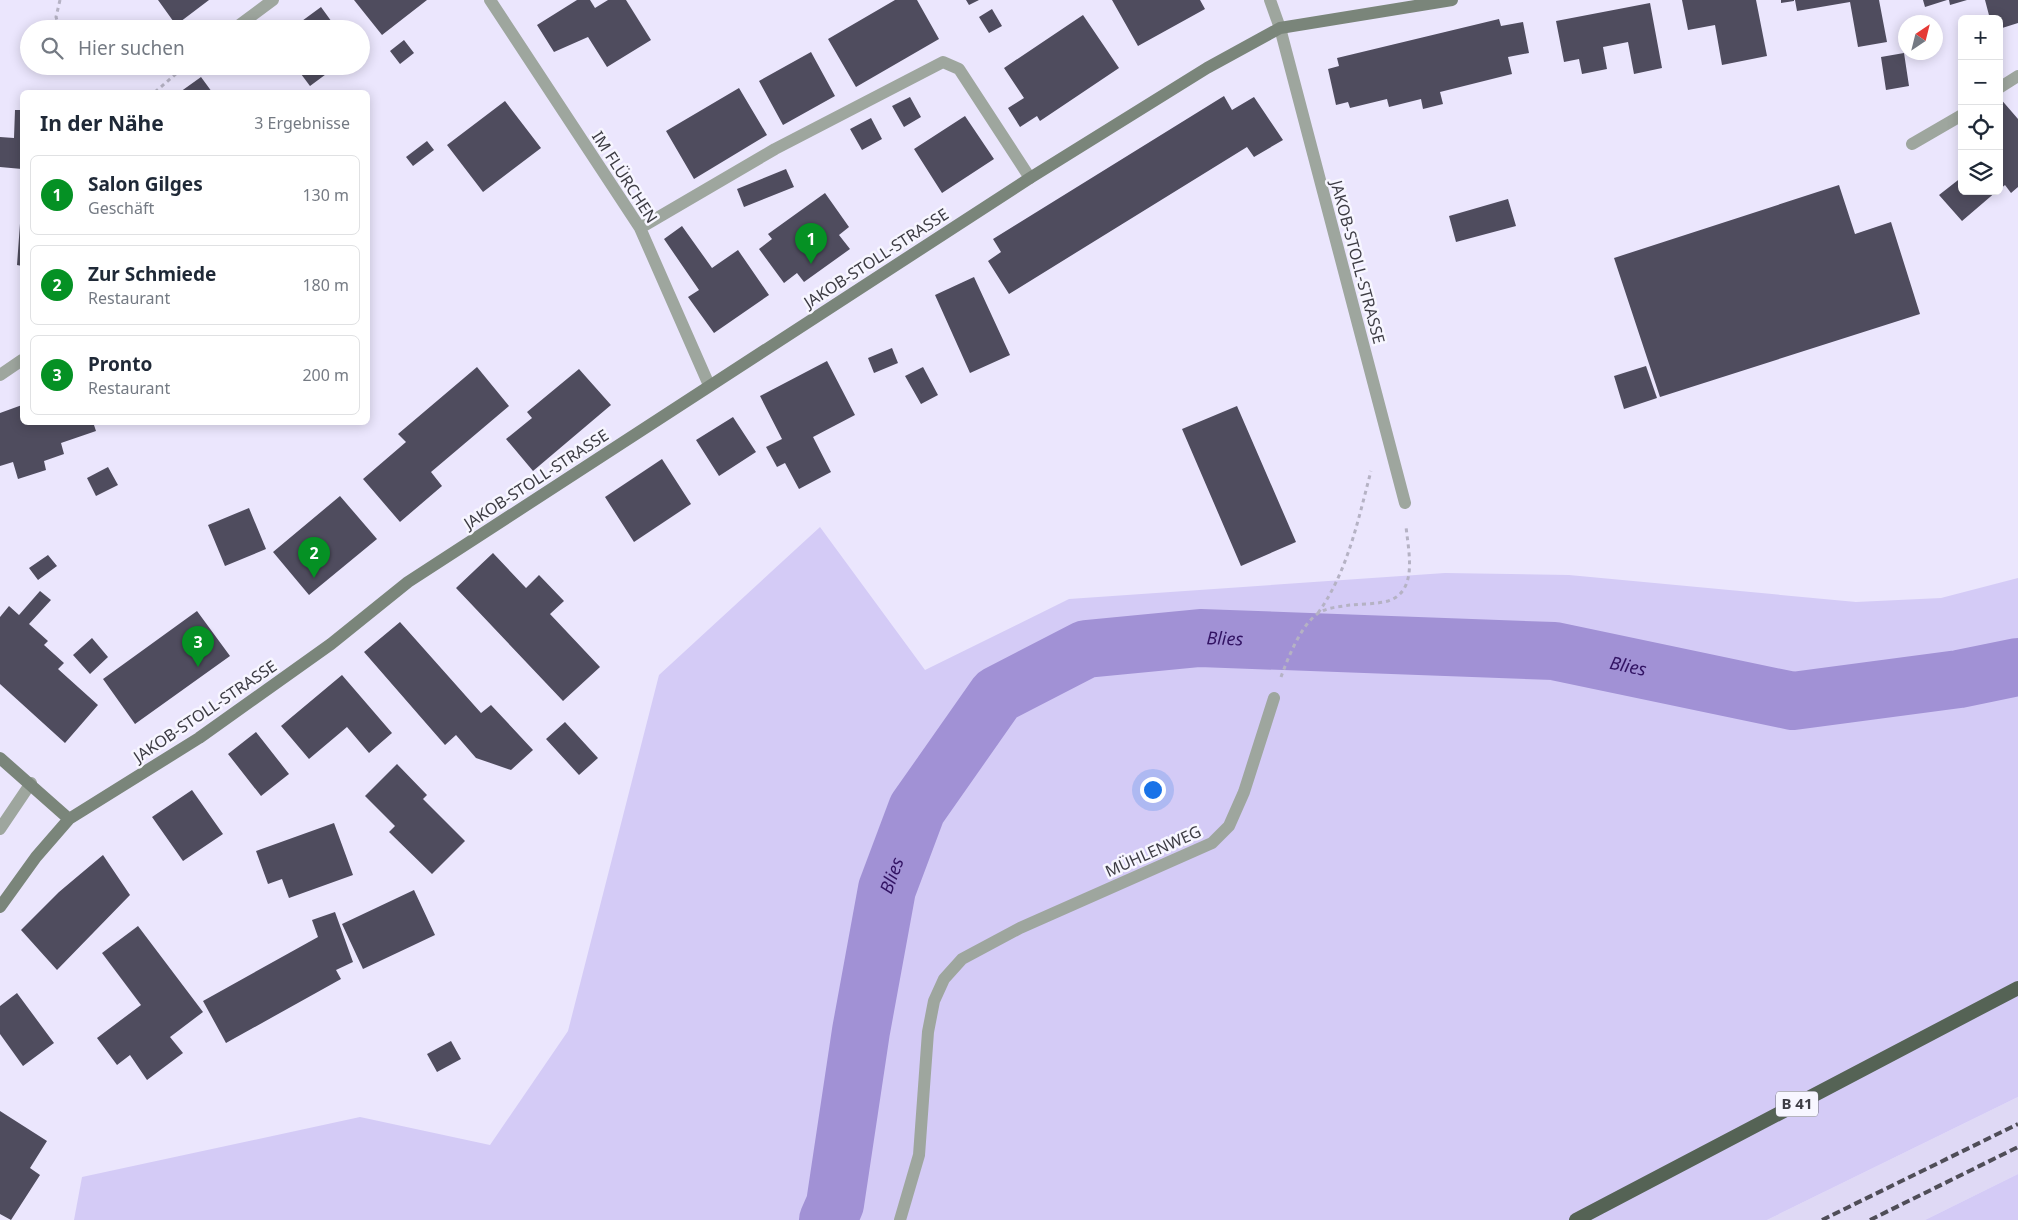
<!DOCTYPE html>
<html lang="de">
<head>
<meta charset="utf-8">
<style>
	body { margin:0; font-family:"Noto Sans",sans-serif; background:#f2f2f3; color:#1f2937 }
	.controls { position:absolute; right:15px; top:15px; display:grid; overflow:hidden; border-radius:8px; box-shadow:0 2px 12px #0003 }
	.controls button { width:45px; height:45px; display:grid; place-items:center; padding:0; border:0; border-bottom:1px solid #e0e1e3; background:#fff; color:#1f2937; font:25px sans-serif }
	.compass { position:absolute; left:1898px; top:15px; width:45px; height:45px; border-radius:50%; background:#fff; box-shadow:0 2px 12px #0003; rotate:35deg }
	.you { position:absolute; left:1152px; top:789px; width:18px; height:18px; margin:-12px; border:4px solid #fff; border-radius:50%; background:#1a73e8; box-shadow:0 0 0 8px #1a73e833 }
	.badge { display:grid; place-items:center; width:32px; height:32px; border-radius:50%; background:#059124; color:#fff; font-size:16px; font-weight:700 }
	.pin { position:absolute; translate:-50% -41px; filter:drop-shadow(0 1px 2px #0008) }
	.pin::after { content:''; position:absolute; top:26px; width:18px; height:15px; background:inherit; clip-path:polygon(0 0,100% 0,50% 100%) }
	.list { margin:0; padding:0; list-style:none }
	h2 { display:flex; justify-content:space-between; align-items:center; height:65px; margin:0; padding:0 20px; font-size:21px }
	h2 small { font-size:16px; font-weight:400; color:#747a83 }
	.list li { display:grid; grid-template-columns:32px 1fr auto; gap:15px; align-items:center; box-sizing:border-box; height:80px; margin:0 10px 10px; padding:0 10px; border:1px solid #e0e1e3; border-radius:8px }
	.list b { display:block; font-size:19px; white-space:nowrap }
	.list p { margin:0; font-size:16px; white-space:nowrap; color:#747a83 }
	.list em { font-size:16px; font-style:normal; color:#747a83 }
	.icon { flex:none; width:28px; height:28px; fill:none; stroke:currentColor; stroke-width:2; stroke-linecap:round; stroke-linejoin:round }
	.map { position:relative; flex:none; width:2018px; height:1220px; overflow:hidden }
	.search { position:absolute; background:#fff; box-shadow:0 2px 12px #0003; left:20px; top:20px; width:350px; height:55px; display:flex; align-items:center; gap:12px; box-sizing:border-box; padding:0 18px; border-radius:28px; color:#747a83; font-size:19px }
	.panel { position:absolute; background:#fff; box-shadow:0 2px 12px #0003; left:20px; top:90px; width:350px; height:335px; border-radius:8px }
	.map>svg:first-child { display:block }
	.built { fill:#dfd9f5 }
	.green { fill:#d4cbf6 }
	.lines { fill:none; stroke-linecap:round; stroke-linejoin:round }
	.river { stroke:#a191d5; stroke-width:58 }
	.building { fill:#4f4c5e }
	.path { stroke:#b5b2c4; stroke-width:3; stroke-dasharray:4 4; stroke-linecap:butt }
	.service { stroke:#9ea69e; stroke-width:12 }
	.minor { stroke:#9ea69e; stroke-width:12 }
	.secondary { stroke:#7a857a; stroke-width:12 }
	.trunk { stroke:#556355; stroke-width:14 }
	.rail { stroke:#4f4d57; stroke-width:4; stroke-dasharray:8 4; stroke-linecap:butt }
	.labels { text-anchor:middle; stroke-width:5; stroke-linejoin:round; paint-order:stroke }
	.shield { fill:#f7f6ff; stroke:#75747c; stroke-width:1 }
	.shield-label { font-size:15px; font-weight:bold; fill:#3d3c44 }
	.street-label { font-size:16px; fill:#3d3c44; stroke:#f7f6ff }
	.water-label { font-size:18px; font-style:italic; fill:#321363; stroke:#f7f6ff }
</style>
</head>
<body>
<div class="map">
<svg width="2018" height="1220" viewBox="0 0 2018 1220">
	<rect width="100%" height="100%" fill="#ebe6fd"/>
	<path class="built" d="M2018,1097V1174L1925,1220H1767Z"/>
	<path class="green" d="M820,527L925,670L1069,599L1445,573L1569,575L1856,602L1941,598L2018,578V1097L1767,1220H74L82,1177L360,1117L490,1145L568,1031L659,675Z
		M2018,1174V1220H1925Z"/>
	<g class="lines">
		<path class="river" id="s1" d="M828,1220L835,1204L861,1031L887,889L917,809L997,695L1086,649L1200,638L1554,651L1793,701L1959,679L2018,667"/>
	</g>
	<path class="building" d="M158,0H209L176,25Z
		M354,0H427L382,35Z
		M577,0H590L595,8L608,0H626L651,40L607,67L588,37L554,52L537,25Z
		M895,0H917L939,39L856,87L828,39Z
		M966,0H979L969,5Z
		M1112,0H1200L1205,9L1138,46Z
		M1682,0H1756L1767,56L1722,65L1715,25L1688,30Z
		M1781,0H1794V1L1781,3Z
		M1795,0H1879L1887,42L1858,47L1850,2L1797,11Z
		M1923,0H1947L1925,7Z
		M1949,0H1967L1950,5Z
		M1985,0H2018V23L1999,29V19H1990Z
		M1650,3L1662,68L1634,74L1628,42L1603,47L1607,69L1582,74L1579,59L1564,62L1556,21Z
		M321,7L337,29H291Z
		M992,9L1002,26L989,33L979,17Z
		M1083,15L1119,68L1040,121L1037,116L1020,127L1008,108L1024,98L1004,68Z
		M1499,19L1501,26L1523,22L1529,53L1508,57L1512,74L1440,92L1443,104L1423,109L1421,99L1389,107L1387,99L1350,108L1348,102L1336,105L1328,69L1339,66L1337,58Z
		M404,40L414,53L400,64L390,51Z
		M811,52L835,96L783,125L759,81Z
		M1904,53L1909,86L1886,90L1881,57Z
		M295,66H337L310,86Z
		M201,77L212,92H180Z
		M739,88L767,135L694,179L666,131Z
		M1224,96L1232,110L1254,97L1283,140L1254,157L1247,147L1009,294L988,261L1001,252L993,239Z
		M910,97L921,117L904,127L892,106Z
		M1999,97L2018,119V187L2011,193L2005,185L1999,190Z
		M505,101L541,148L483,192L447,145Z
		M15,110H22V169L0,167V137L14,138Z
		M965,116L994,159L942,193L914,149Z
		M871,118L882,139L862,150L850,129Z
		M427,141L434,150L413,166L406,157Z
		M786,169L794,187L744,207L737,189Z
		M1962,177V191H1997L1962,221L1939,195Z
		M1839,185L1855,234L1891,222L1920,314L1660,397L1614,258Z
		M825,193L849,227L839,235L850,249L804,282L797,273L784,283L759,249L772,239L768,234Z
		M1508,199L1516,226L1456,242L1449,216Z
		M21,210L22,211V266L17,265Z
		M682,226L712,268L738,250L769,295L714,333L688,297L699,290L664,239Z
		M974,277L1010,355L970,373L935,295Z
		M892,348L898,363L874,373L868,358Z
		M827,361L855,415L813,437L831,472L799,489L785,463L777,467L766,447L782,439L760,396Z
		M1646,366L1657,398L1624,409L1614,376Z
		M477,367L509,406L431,472L442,486L400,522L363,479L406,442L398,434Z
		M923,367L938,395L921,404L905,376Z
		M579,369L611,405L533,471L506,439L532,418L527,412Z
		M22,405V422H93L96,431L61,443L64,454L44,461L46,470L18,479L13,462L0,466V413Z
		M1237,406L1296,542L1241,566L1182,429Z
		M733,417L756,452L719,476L696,440Z
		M662,459L691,504L634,542L605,497Z
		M108,467L118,485L96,496L87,478Z
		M340,496L377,539L309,595L273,552Z
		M249,508L266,549L225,566L208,525Z
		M493,553L526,588L539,575L564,601L550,614L600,667L563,701L456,588Z
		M48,555L57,566L38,580L29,568Z
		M40,591L51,600L29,624L48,641L44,645L64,663L58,669L98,705L65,743L0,684V617L9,606L19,615Z
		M197,611L230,656L135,724L103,679Z
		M400,622L481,713L491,705L533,750L511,770L476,758L456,735L445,745L364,652Z
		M92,638L108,657L90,674L73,655Z
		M342,675L392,733L369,753L347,727L309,759L281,726Z
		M565,722L598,758L579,775L546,739Z
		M256,732L289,774L261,796L228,754Z
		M397,764L427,795L423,799L465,841L432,874L389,832L395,826L365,796Z
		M192,790L223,834L183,861L152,817Z
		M334,823L353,875L289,898L282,879L268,884L256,851Z
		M103,855L130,895L57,970L21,930L59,892Z
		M414,890L435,935L363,969L342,924Z
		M335,912L353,962L336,970L341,979L226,1043L203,1001L318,937L312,920Z
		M138,926L203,1012L170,1037L183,1053L147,1080L130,1055L117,1065L97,1038L141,1005L102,953Z
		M17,993L54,1043L23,1066L0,1034V1006Z
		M451,1041L461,1059L437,1072L427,1054Z
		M0,1111L47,1141L30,1168L40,1175L11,1220L0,1214Z"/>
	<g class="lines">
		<path class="path" d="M60,0L56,17L60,29
			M89,66H90
			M155,92L185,66
			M1318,613C1348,571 1358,520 1371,471
			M1281,677C1288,658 1300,627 1317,614C1327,607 1339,607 1350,605C1362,604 1377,604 1388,601C1419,591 1408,550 1406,526"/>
		<path class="service" d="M490,0L640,228L709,385
			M1280,28L1405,503
			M1999,88L2018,76
			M1912,144L1962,115
			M640,228L775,149L943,62L959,69L1030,178
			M0,829L31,783
			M900,1220L919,1155L928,1032L934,1001L944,979L962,959L1020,928L1212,843L1229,826L1244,792L1274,698"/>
		<path class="minor" d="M1270,0L1280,28
			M234,29L273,0
			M0,375L22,360"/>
		<path class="secondary" d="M0,758L69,819
			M0,907L36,857L69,819L199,738L331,644L408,582L1030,178L1207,68L1280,28L1452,0"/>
		<path class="trunk" d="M1576,1220L2018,988"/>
		<path class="rail" d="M1822,1220L2018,1124
			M1870,1220L2018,1147"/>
	</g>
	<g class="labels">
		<rect class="shield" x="1776" y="1091.5" width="42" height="25" rx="4"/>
		<g class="shield-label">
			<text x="1797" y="1109">B 41</text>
		</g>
		<g class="street-label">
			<text transform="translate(625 177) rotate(57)" y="6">IM FLÜRCHEN</text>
			<text transform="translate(876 258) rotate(-33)" y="6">JAKOB-STOLL-STRASSE</text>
			<text transform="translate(1358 262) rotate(75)" y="6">JAKOB-STOLL-STRASSE</text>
			<text transform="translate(536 479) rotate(-33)" y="6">JAKOB-STOLL-STRASSE</text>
			<text transform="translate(205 711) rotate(-34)" y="6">JAKOB-STOLL-STRASSE</text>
			<text transform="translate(1153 851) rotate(-24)" y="6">MÜHLENWEG</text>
		</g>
		<g class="water-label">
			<text dy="6" stroke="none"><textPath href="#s1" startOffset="801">Blies</textPath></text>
			<text dy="6" stroke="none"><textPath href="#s1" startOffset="1206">Blies</textPath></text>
			<text dy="6" stroke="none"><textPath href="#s1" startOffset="351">Blies</textPath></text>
		</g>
	</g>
</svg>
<div class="controls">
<button>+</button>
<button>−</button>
<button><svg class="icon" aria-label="locate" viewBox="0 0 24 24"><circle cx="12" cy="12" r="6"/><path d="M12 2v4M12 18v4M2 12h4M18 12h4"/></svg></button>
<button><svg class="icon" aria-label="layers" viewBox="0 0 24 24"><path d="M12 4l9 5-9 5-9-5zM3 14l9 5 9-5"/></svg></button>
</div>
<svg class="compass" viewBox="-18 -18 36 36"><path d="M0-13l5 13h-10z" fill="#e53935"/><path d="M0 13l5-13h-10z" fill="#747a83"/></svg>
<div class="you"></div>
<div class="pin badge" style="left:811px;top:264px">1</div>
<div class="pin badge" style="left:314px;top:578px">2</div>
<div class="pin badge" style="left:198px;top:667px">3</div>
<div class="search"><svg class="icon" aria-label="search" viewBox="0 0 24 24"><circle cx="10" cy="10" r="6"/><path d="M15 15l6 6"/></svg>Hier suchen</div>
<section class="panel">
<h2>In der Nähe<small>3 Ergebnisse</small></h2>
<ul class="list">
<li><span class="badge">1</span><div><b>Salon Gilges</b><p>Geschäft</p></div><em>130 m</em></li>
<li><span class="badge">2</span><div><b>Zur Schmiede</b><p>Restaurant</p></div><em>180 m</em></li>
<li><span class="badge">3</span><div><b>Pronto</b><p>Restaurant</p></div><em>200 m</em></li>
</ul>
</section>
</div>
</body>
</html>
